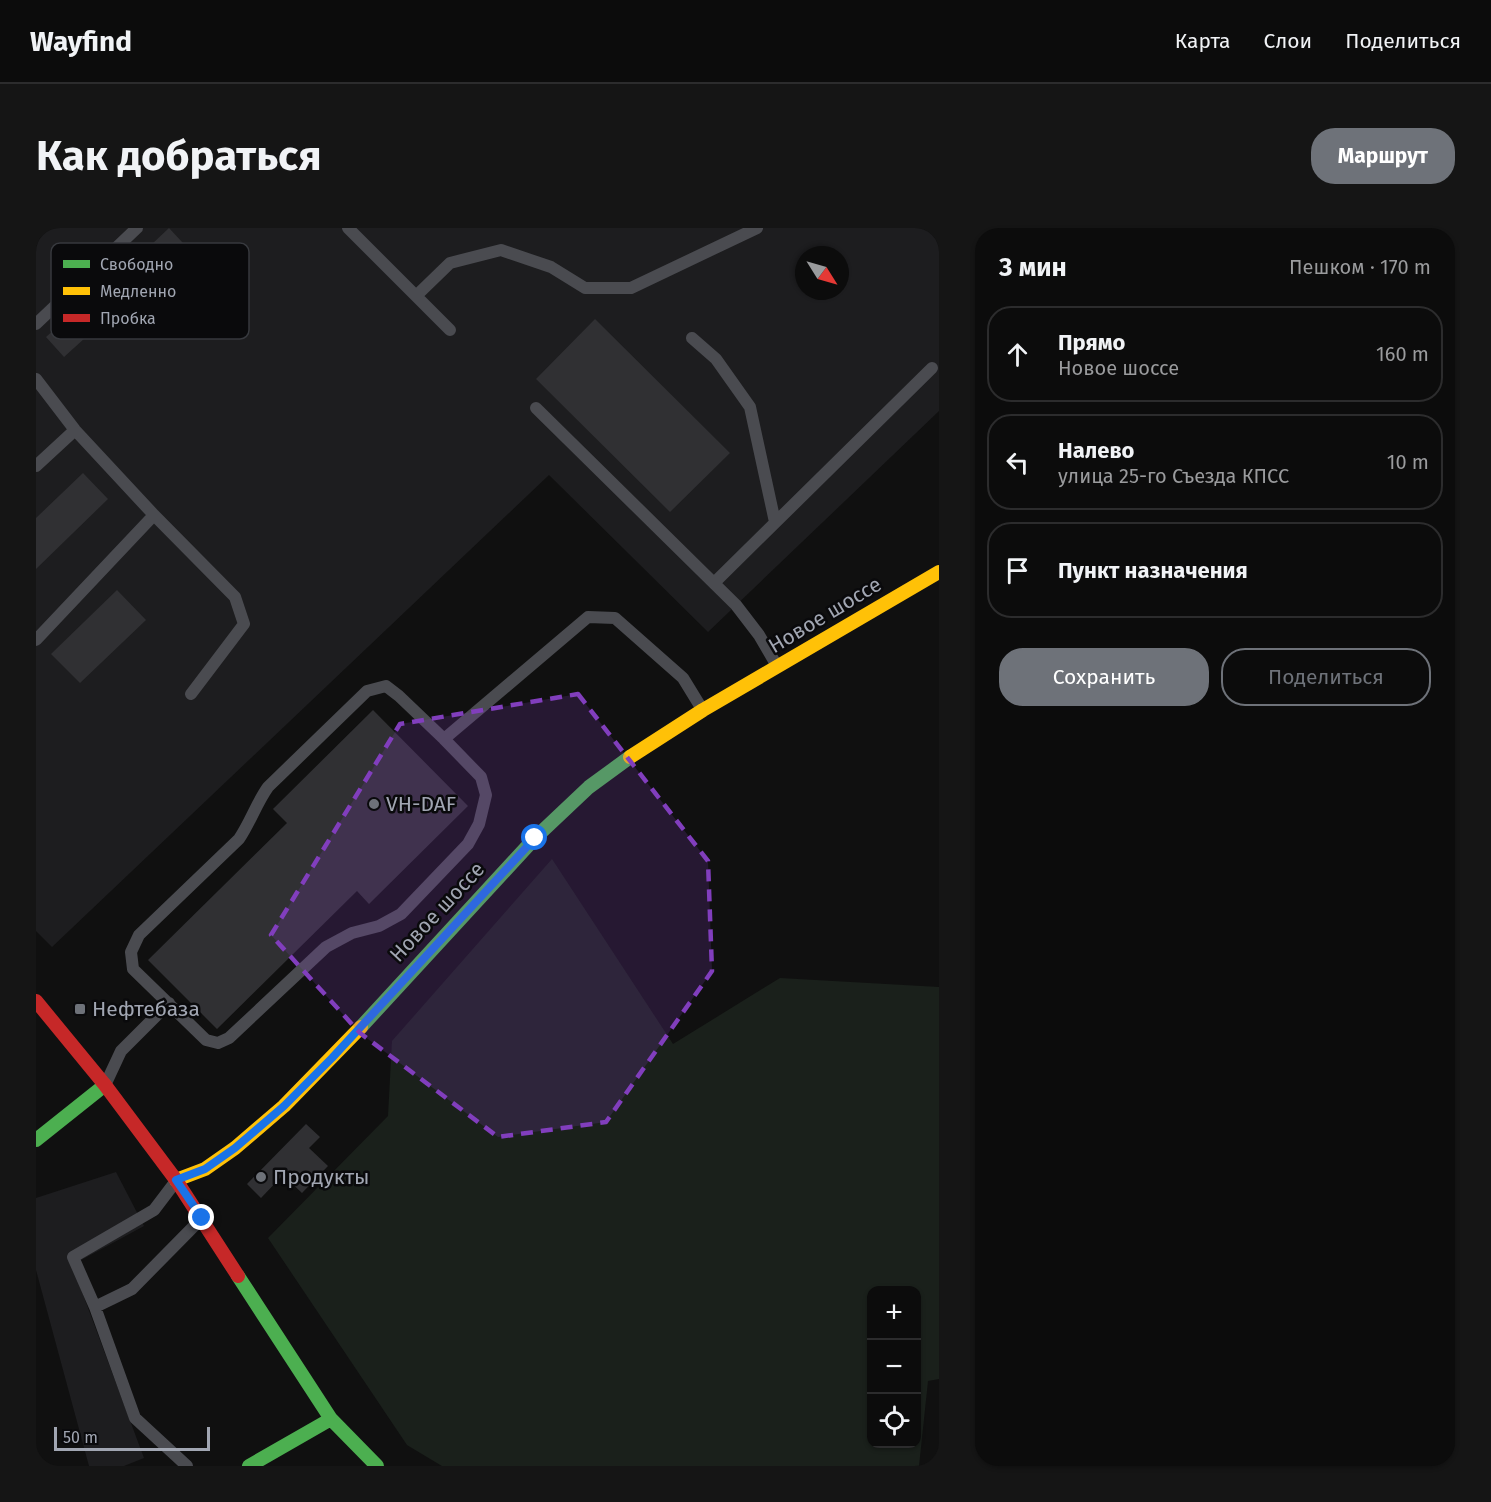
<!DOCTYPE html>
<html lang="ru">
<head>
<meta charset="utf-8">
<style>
	body { margin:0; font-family:"Fira Sans",sans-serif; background:#151515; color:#f1f3f6 }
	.controls { position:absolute; right:18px; bottom:18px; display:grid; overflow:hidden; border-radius:12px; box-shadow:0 2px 4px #0004 }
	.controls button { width:54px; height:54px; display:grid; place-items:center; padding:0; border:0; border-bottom:2px solid #2c2c2d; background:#0c0c0c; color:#f1f3f6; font:30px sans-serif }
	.compass { position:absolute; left:759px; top:18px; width:54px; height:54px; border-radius:50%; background:#0c0c0c; box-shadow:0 2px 4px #0004; rotate:127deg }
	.scale { position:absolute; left:18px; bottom:15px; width:156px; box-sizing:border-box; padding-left:6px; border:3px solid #a1a6b2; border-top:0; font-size:16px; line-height:21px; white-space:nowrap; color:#a1a6b2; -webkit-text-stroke:4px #0a0a0c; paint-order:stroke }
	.stop { position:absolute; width:18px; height:18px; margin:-14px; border:4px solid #1a73e8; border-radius:50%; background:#fff }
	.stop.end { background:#1a73e8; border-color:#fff; box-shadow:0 2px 6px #0008 }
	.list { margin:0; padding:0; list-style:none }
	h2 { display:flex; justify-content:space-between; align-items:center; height:78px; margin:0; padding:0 24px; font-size:26px }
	h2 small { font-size:20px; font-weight:400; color:#9a9b9d }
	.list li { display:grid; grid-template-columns:39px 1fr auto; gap:18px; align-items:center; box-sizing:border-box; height:96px; margin:0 12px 12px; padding:0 12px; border:2px solid #2c2c2d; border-radius:24px }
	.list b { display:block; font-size:22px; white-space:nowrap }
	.list p { margin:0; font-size:20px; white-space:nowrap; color:#9a9b9d }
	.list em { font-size:20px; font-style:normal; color:#9a9b9d }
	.actions { display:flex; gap:12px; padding:18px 24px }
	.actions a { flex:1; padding:14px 0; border:2px solid #6e7279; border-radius:24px; text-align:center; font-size:21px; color:#6e7279 }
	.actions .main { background:#6e7279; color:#fff }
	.icon { flex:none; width:33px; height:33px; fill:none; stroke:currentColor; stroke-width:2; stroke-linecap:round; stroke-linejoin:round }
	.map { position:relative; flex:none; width:903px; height:1238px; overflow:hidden; border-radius:24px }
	header { display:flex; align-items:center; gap:36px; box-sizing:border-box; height:84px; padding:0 30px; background:#0c0c0c; border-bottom:2px solid #2c2c2d }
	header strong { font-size:28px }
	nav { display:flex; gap:33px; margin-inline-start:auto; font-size:21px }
	.intro { display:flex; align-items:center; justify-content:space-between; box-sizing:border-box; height:144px; padding:0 36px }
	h1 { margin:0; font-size:42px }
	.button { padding:15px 27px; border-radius:24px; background:#6e7279; color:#fff; font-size:21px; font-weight:700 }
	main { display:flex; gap:36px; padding:0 36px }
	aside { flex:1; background:#0c0c0c; border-radius:24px; box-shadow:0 2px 4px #0004 }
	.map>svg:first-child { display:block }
	.built { fill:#1d1d1f; fill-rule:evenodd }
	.green { fill:#1a201b; fill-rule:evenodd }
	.building { fill:#303033 }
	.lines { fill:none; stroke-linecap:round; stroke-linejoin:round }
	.lane { stroke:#4a4b50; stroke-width:12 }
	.fast { stroke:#4caf50; stroke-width:14 }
	.slow { stroke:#ffc107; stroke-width:14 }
	.jam { stroke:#c62828; stroke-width:14 }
	.route { stroke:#1a73e8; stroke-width:8 }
	.marked { fill:#813ebd; fill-opacity:0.2; stroke:#813ebd; stroke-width:4.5; stroke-dasharray:12 8; stroke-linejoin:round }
	.poi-dot { fill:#6e7279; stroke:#0a0a0c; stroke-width:2 }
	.labels { text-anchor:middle; stroke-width:5; stroke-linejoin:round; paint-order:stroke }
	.street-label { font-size:21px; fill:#a1a6b2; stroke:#0a0a0c }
	.poi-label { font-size:21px; fill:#a1a6b2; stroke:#0a0a0c; text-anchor:start }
	.key { fill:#0a0a0c; stroke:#37393e; stroke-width:1.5 }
	.key-label { font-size:16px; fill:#a1a6b2 }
</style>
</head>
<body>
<header>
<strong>Wayfind</strong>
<nav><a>Карта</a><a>Слои</a><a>Поделиться</a></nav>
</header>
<div class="intro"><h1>Как добраться</h1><a class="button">Маршрут</a></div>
<main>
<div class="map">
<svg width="903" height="1238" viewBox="0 0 903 1238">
	<rect width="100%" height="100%" fill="#101010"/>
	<path class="built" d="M0,0H903V183L672,404L513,247L16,719L0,703ZM768,27H804V63H768Z
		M80,944L108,998L36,1037L108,1230L88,1238H53L0,1042V970Z"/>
	<path class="green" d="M516,631L637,816L744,750L903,759V1151L892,1153L883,1238H406L371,1217L232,1010L352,888L356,813ZM836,1062H880V1216H836Z"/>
	<path class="building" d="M133,0L160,29L90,96L62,67Z
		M52,71L70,91L28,129L10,109Z
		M559,91L694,225L634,284L500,151Z
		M47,245L72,271L0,341V290Z
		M81,362L110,392L44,455L15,426Z
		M337,482L432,578L333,676L321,663L181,801L112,732L251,595L237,581Z
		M270,896L284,909L273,920L292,938L266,965L247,947L225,970L211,956Z"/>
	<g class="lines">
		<path class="lane" d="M312,0L414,102
			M380,68L414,35L465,22L515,39L549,60H595L721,0
			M0,96L101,0
			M656,110L680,131L714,179L739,294
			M0,151L39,202L118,287L199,369L208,396L155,466
			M500,180L700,377L723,407L741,438
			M0,238L39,202
			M678,355L896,140
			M0,412L118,287
			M408,511L445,549L450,567L443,596L432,616L365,686L343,698L316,705L290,719L193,810L182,815L170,812L97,741L95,724L103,707L203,611C215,593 220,576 232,559L331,463L350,458L363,468L408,511L552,389L579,390L647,450L666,481
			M71,853L85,823L133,775
			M59,1079L37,1029L118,982L140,953
			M151,1238L99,1190L59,1079L96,1061L165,991"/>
		<path class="fast" d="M325,799L499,610L553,559L594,529
			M0,912L69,857
			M202,1048L295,1191L341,1238
			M213,1238L295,1191"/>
		<path class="slow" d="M594,529L667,482L903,344
			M140,952L169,941L199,920L248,878L325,799"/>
		<path class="jam" d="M0,773L69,857L140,952L202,1048"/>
	</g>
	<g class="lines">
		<path class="route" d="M166,990L140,952L169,941L199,920L248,878L296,830L499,610"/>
	</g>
	<path class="marked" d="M542,466L672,633L676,743L570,894L462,909L324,805L235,707L364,496Z"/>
	<g class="poi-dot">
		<circle cx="338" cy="576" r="6"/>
		<rect x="38" y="775" width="12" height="12" rx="3"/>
		<circle cx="225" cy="949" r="6"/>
	</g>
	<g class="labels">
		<g class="street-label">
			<text transform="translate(789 387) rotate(-31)" y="7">Новое шоссе</text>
			<text transform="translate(401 684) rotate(-47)" y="7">Новое шоссе</text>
		</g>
		<g class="poi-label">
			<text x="350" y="583">VH-DAF</text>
			<text x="56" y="788">Нефтебаза</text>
			<text x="237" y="956">Продукты</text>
		</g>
	</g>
	<rect x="15" y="15" width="198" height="96" rx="9" class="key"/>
	<rect x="27" y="32" width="27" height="8" fill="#4caf50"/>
	<rect x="27" y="59" width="27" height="8" fill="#ffc107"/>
	<rect x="27" y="86" width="27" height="8" fill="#c62828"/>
	<g class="key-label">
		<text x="64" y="42">Свободно</text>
		<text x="64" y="69">Медленно</text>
		<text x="64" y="96">Пробка</text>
	</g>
</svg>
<div class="controls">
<button>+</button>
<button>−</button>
<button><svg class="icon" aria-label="locate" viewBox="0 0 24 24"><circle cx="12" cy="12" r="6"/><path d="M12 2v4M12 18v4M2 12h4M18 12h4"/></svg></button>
</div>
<svg class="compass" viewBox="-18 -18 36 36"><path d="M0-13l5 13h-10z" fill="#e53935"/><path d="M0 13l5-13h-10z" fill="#9a9b9d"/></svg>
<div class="scale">50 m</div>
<div class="stop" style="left:499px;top:610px"></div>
<div class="stop end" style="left:166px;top:990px"></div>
</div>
<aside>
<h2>3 мин<small>Пешком · 170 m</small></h2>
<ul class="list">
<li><svg class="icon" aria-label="ahead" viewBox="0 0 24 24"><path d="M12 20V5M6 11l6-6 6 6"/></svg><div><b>Прямо</b><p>Новое шоссе</p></div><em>160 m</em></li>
<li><svg class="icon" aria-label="left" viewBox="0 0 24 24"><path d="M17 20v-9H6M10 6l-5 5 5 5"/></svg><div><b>Налево</b><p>улица 25-го Съезда КПСС</p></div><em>10 m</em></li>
<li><svg class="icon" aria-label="arrive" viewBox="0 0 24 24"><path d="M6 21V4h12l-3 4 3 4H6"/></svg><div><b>Пункт назначения</b></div></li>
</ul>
<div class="actions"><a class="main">Сохранить</a><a>Поделиться</a></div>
</aside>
</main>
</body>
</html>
